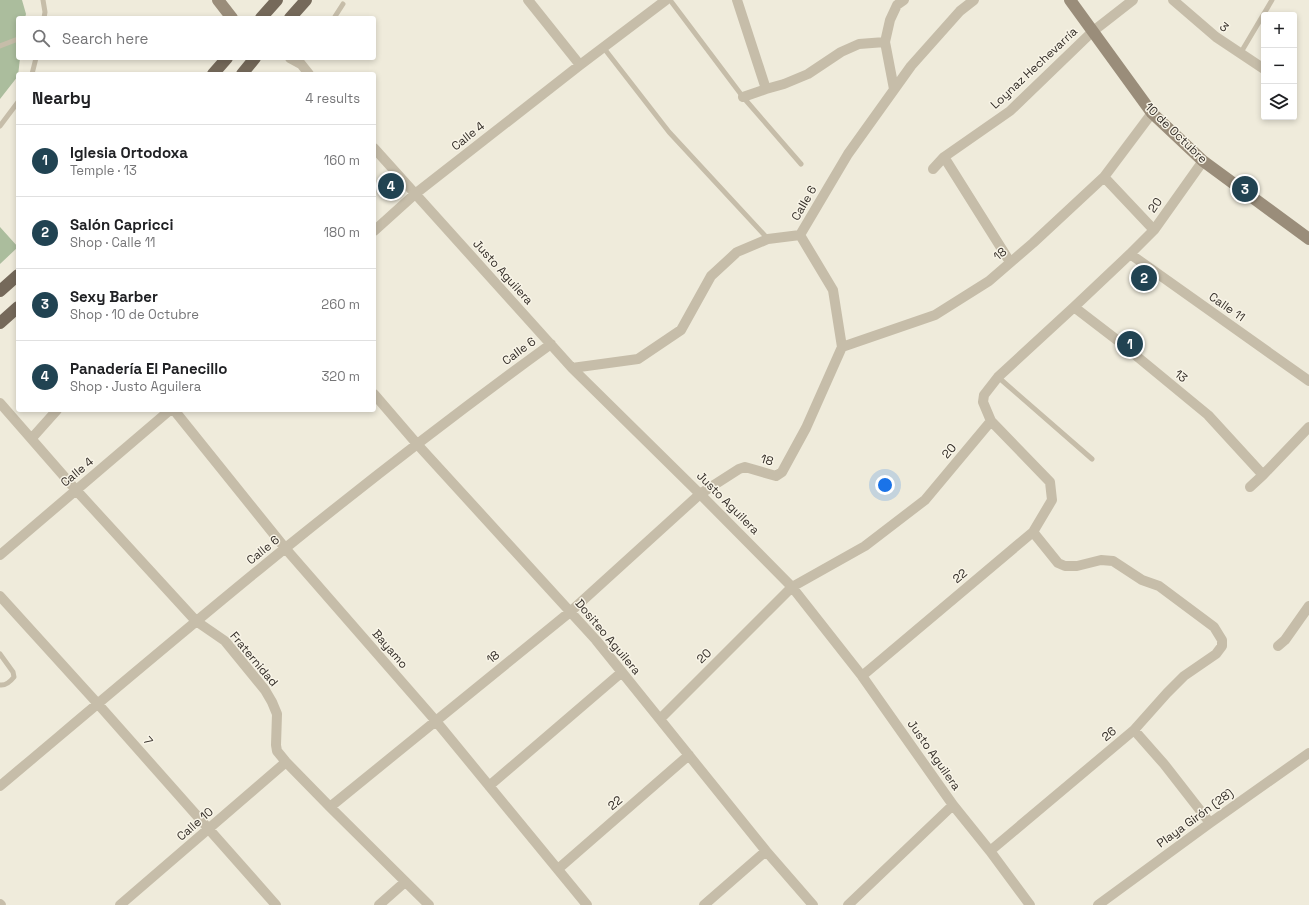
<!DOCTYPE html>
<html lang="en">
<head>
<meta charset="utf-8">
<style>
	body { margin:0; font-family:"Space Grotesk",sans-serif; background:#f2f2f2; color:#202124 }
	.controls { position:absolute; right:12px; top:12px; display:grid; overflow:hidden; border-radius:4px; box-shadow:0 2px 6px #0003 }
	.controls button { width:36px; height:36px; display:grid; place-items:center; padding:0; border:0; border-bottom:1px solid #e0e0e0; background:#fff; color:#202124; font:20px sans-serif }
	.you { position:absolute; left:885px; top:485px; width:14px; height:14px; margin:-10px; border:3px solid #fff; border-radius:50%; background:#1a73e8; box-shadow:0 0 0 6px #1a73e833 }
	.badge { display:grid; place-items:center; width:26px; height:26px; border-radius:50%; background:#214352; color:#fff; font-size:13px; font-weight:700 }
	.pin { position:absolute; translate:-50% -50%; border:2px solid #fff; box-shadow:0 1px 4px #0006 }
	.list { margin:0; padding:0; list-style:none }
	h2 { display:flex; justify-content:space-between; align-items:center; height:52px; margin:0; padding:0 16px; font-size:17px }
	h2 small { font-size:13px; font-weight:400; color:#757577 }
	.list li { display:grid; grid-template-columns:26px 1fr auto; gap:12px; align-items:center; box-sizing:border-box; height:72px; padding:0 16px; border-top:1px solid #e0e0e0 }
	.list b { display:block; font-size:15px; white-space:nowrap }
	.list p { margin:0; font-size:13px; white-space:nowrap; color:#757577 }
	.list em { font-size:13px; font-style:normal; color:#757577 }
	.icon { flex:none; width:22px; height:22px; fill:none; stroke:currentColor; stroke-width:2; stroke-linecap:round; stroke-linejoin:round }
	.map { position:relative; flex:none; width:1309px; height:905px; overflow:hidden }
	.search { position:absolute; background:#fff; box-shadow:0 2px 6px #0003; left:16px; top:16px; width:360px; height:44px; display:flex; align-items:center; gap:10px; box-sizing:border-box; padding:0 14px; border-radius:4px; color:#757577; font-size:15px }
	.panel { position:absolute; background:#fff; box-shadow:0 2px 6px #0003; left:16px; top:72px; width:360px; height:340px; border-radius:4px }
	.map>svg:first-child { display:block }
	.green { fill:#abbd9d }
	.lines { fill:none; stroke-linecap:round; stroke-linejoin:round }
	.lane { stroke:#c6bda9; stroke-width:5 }
	.street { stroke:#c6bda9; stroke-width:10 }
	.secondary { stroke:#9a8d7a; stroke-width:12 }
	.primary { stroke:#75695a; stroke-width:12 }
	.labels { text-anchor:middle; stroke-width:3; stroke-linejoin:round; paint-order:stroke }
	.street-label { font-size:12px; fill:#342e28; stroke:#f8f4e7 }
</style>
</head>
<body>
<div class="map">
<svg width="1309" height="905" viewBox="0 0 1309 905">
	<rect width="100%" height="100%" fill="#efebdb"/>
	<path class="green" d="M0,0H22L26,14L25,18H18V58H20L18,76L0,99Z
		M0,227L18,247L0,264Z"/>
	<g class="lines">
		<path class="lane" d="M43,0L45,12L44,18
			M670,0L743,97L801,164
			M334,18L343,4
			M0,46L18,39
			M603,47L669,132L768,239
			M1240,54L1272,0
			M32,74L36,58
			M0,126L18,102
			M998,377L1092,459
			M0,654L13,672L14,677C10,682 6,686 0,685"/>
		<path class="street" d="M528,0L580,65
			M737,0L766,89
			M1173,0L1216,37L1264,69
			M290,58L301,64L309,74
			M894,89L885,42L890,20L897,5L904,0
			M743,97L766,89L784,84L808,74L841,52L859,44L885,42
			M374,148L572,368L700,494L792,587L862,676L953,805L990,851L1030,905
			M944,157L1010,262
			M933,169L944,157L1010,111L1092,32L1133,0
			M1104,177L1154,230
			M374,231L415,194L580,65L666,0
			M800,235L848,154L911,66L960,11L974,0
			M800,235L833,290L842,347
			M1130,254L1309,381
			M1074,307L1117,340L1208,415L1263,475
			M572,368L638,359L681,330L711,276L737,252L768,239L800,235
			M374,394L417,444L596,640L766,851L813,905
			M0,403L76,490L196,621L225,641L265,690L272,702L277,714L276,745L277,751L286,762L330,807L429,905
			M174,410L285,548L435,720L587,905
			M32,438L57,410
			M1250,487L1263,475L1309,427
			M0,555L170,410
			M0,596L98,704L276,905
			M1278,646L1285,640L1309,606
			M862,676L1033,532L1052,500L1050,482L991,421L983,402L984,395L998,377L1074,307L1130,254L1154,230L1203,161
			M660,719L792,587L865,546L925,500L991,421
			M1134,730L1164,764L1210,823
			M0,786C94,707 188,627 283,550C371,479 460,410 551,344
			M489,786L622,672
			M330,807L570,612L700,494L739,469L745,467L776,476L782,472L806,428L842,347L935,315L989,281L1033,243L1104,177L1152,113
			M990,851L1134,730L1167,693L1184,676L1216,654L1222,646V640L1214,627L1159,586L1142,580L1113,561L1101,560L1077,566H1065L1058,563L1033,532
			M558,869L689,755
			M0,904L1,905
			M120,905L286,762
			M379,905L405,882
			M704,905L766,851
			M848,905L953,805
			M1098,905L1210,823L1309,753"/>
		<path class="secondary" d="M218,0L232,18
			M1070,0L1152,113L1203,161L1309,239"/>
		<path class="primary" d="M261,18L277,0
			M290,18L306,0
			M213,74L227,58
			M242,74L255,58
			M0,291L18,275
			M0,323L18,307"/>
	</g>
	<g class="labels">
		<g class="street-label">
			<text transform="translate(1224 27) rotate(38)" y="4">3</text>
			<text transform="translate(1034 68) rotate(-43)" y="4">Loynaz Hechevarría</text>
			<text transform="translate(1176 133) rotate(44)" y="4">10 de Octubre</text>
			<text transform="translate(468 136) rotate(-38)" y="4">Calle 4</text>
			<text transform="translate(804 203) rotate(-60)" y="4">Calle 6</text>
			<text transform="translate(1155 205) rotate(-55)" y="4">20</text>
			<text transform="translate(1000 254) rotate(-40)" y="4">18</text>
			<text transform="translate(503 272) rotate(48)" y="4">Justo Aguilera</text>
			<text transform="translate(1227 307) rotate(35)" y="4">Calle 11</text>
			<text transform="translate(519 351) rotate(-36)" y="4">Calle 6</text>
			<text transform="translate(1181 376) rotate(40)" y="4">13</text>
			<text transform="translate(949 451) rotate(-50)" y="4">20</text>
			<text transform="translate(767 460) rotate(17)" y="4">18</text>
			<text transform="translate(77 472) rotate(-40)" y="4">Calle 4</text>
			<text transform="translate(728 503) rotate(45)" y="4">Justo Aguilera</text>
			<text transform="translate(263 550) rotate(-39)" y="4">Calle 6</text>
			<text transform="translate(960 576) rotate(-40)" y="4">22</text>
			<text transform="translate(608 637) rotate(50)" y="4">Dositeo Aguilera</text>
			<text transform="translate(390 649) rotate(49)" y="4">Bayamo</text>
			<text transform="translate(704 656) rotate(-45)" y="4">20</text>
			<text transform="translate(493 657) rotate(-39)" y="4">18</text>
			<text transform="translate(254 659) rotate(50)" y="4">Fraternidad</text>
			<text transform="translate(1109 734) rotate(-40)" y="4">26</text>
			<text transform="translate(148 741) rotate(49)" y="4">7</text>
			<text transform="translate(934 755) rotate(55)" y="4">Justo Aguilera</text>
			<text transform="translate(615 803) rotate(-41)" y="4">22</text>
			<text transform="translate(1195 818) rotate(-36)" y="4">Playa Girón (28)</text>
			<text transform="translate(195 824) rotate(-41)" y="4">Calle 10</text>
		</g>
	</g>
</svg>
<div class="controls">
<button>+</button>
<button>−</button>
<button><svg class="icon" aria-label="layers" viewBox="0 0 24 24"><path d="M12 4l9 5-9 5-9-5zM3 14l9 5 9-5"/></svg></button>
</div>
<div class="you"></div>
<div class="pin badge" style="left:1130px;top:344px">1</div>
<div class="pin badge" style="left:1144px;top:278px">2</div>
<div class="pin badge" style="left:1245px;top:189px">3</div>
<div class="pin badge" style="left:391px;top:186px">4</div>
<div class="search"><svg class="icon" aria-label="search" viewBox="0 0 24 24"><circle cx="10" cy="10" r="6"/><path d="M15 15l6 6"/></svg>Search here</div>
<section class="panel">
<h2>Nearby<small>4 results</small></h2>
<ul class="list">
<li><span class="badge">1</span><div><b>Iglesia Ortodoxa</b><p>Temple · 13</p></div><em>160 m</em></li>
<li><span class="badge">2</span><div><b>Salón Capricci</b><p>Shop · Calle 11</p></div><em>180 m</em></li>
<li><span class="badge">3</span><div><b>Sexy Barber</b><p>Shop · 10 de Octubre</p></div><em>260 m</em></li>
<li><span class="badge">4</span><div><b>Panadería El Panecillo</b><p>Shop · Justo Aguilera</p></div><em>320 m</em></li>
</ul>
</section>
</div>
</body>
</html>
